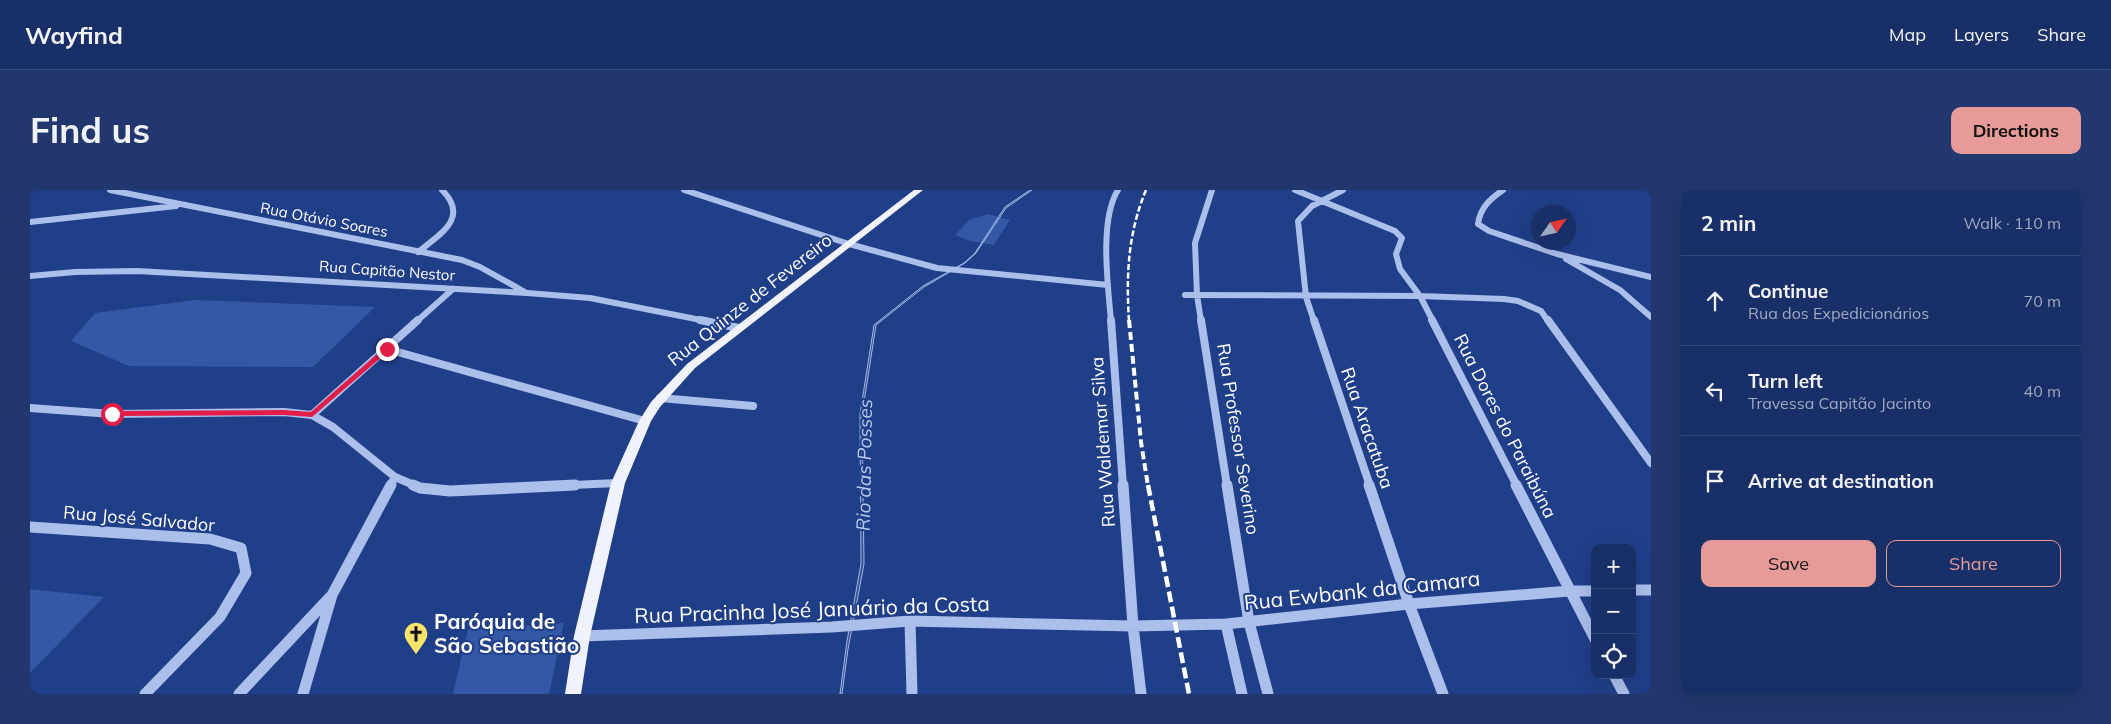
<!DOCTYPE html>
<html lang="en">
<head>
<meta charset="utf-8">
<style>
	body { margin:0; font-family:Mulish,sans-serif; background:#21376d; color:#f1f3f6 }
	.controls { position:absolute; right:15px; bottom:15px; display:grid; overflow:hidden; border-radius:10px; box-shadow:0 5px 20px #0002 }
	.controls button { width:45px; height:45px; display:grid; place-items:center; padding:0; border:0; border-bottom:1px solid #364a7b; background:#182f67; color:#f1f3f6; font:25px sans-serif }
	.compass { position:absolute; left:1501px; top:15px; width:45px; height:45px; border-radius:50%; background:#182f67; box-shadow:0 5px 20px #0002; rotate:56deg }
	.stop { position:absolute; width:15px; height:15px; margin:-11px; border:4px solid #e11d48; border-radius:50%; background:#fff }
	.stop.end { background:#e11d48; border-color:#fff; box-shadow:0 1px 5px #0008 }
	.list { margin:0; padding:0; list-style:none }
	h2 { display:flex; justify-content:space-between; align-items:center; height:65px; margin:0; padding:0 20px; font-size:21px }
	h2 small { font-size:16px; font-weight:400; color:#9fa9c0 }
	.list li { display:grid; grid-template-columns:32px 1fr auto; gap:15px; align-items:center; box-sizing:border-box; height:90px; padding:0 20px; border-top:1px solid #364a7b }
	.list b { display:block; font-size:19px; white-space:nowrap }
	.list p { margin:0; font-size:16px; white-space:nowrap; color:#9fa9c0 }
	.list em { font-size:16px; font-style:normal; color:#9fa9c0 }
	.actions { display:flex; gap:10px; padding:15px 20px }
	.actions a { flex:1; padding:11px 0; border:1px solid #e69b98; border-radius:10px; text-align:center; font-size:18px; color:#e69b98 }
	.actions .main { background:#e69b98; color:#111 }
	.icon { flex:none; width:28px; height:28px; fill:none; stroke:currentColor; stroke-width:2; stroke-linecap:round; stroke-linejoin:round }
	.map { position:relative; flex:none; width:1621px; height:504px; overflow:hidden; border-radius:10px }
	header { display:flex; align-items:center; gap:30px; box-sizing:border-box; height:70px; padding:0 25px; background:#182f67; border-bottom:1px solid #364a7b }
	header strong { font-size:24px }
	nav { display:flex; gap:28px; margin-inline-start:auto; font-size:18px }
	.intro { display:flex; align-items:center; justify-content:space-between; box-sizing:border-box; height:120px; padding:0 30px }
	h1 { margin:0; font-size:35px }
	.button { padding:12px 22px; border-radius:10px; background:#e69b98; color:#111; font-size:18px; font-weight:700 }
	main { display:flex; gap:30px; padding:0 30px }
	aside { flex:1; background:#182f67; border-radius:10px; box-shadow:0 5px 20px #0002 }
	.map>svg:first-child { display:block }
	.green { fill:#3457a6 }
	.water { fill:#395086; stroke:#9fb8ec }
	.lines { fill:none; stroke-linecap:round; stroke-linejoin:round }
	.minor-far2 { stroke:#abbfeb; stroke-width:6 }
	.minor-far1 { stroke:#abbfeb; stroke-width:8 }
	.minor { stroke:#abbfeb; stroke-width:11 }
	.major { fill:#f0f3fe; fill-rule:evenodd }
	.rail-far2 { stroke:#fff; stroke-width:2.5; stroke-dasharray:6 2.5; stroke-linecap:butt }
	.rail-far1 { stroke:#fff; stroke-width:4; stroke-dasharray:8 4; stroke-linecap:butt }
	.rail { stroke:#fff; stroke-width:4.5; stroke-dasharray:11 4.5; stroke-linecap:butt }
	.route { fill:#e11d48 }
	.labels { text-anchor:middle; stroke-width:4; stroke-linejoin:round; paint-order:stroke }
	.far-street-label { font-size:15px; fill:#fff; stroke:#203f89 }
	.street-label { font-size:18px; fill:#fff; stroke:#203f89 }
	.water-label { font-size:19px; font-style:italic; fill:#b7caf2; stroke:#203f89 }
	.near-street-label { font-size:21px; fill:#fff; stroke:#203f89 }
	.near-poi-label { font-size:21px; font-weight:bold; fill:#fff; stroke:#203f89; text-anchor:start }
</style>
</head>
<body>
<header>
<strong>Wayfind</strong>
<nav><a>Map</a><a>Layers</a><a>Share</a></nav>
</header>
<div class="intro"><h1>Find us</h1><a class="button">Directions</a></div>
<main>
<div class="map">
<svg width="1621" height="504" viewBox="0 0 1621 504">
	<rect width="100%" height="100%" fill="#203f89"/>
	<path class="green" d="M958,24L980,30L964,55L940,51L925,45L939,30Z
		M165,110L345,117L283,177L99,176L41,151L65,123Z
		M0,399L74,407L0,483Z
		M534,433L519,504H423L438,439Z"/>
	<path class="water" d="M1000,0H1002L976,18L946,63L935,73L894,97L846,135L832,225L834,374L818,459L812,504H810L817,451L831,374L830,224L844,135L893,96L934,73L945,63L975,17Z"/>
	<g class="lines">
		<path class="minor-far2" d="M80,0L432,70L450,77L495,102
			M654,0L819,54L907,78L1078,95
			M1265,0L1365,41L1372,48L1366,64L1370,79L1390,106L1403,131
			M1473,0C1460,9 1450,18 1448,34L1459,41L1527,64L1621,87
			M0,32L146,16
			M388,62C410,44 440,28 412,0
			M1536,69L1590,100L1621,127
			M0,86L45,82L107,81L497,103L560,108L676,131
			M1155,105L1390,106L1474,109L1488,111L1511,121L1518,131
			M387,131L423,99
			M1081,131C1078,96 1069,30 1088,0
			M1171,131L1167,105L1165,53L1182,0
			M1284,131L1276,107L1268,31L1282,16L1313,0"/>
		<path class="minor-far1" d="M670,130L709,138
			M1081,130L1093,296
			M1171,130L1197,296
			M1284,130L1340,296
			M1402,130L1487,296
			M1518,130L1621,273
			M357,159L615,231
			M630,208L723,216
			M0,218L82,224L254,222L282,225L303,237L365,287L386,296
			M282,225L388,130
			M360,296L365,287
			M518,296L588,293"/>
		<path class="minor" d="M383,295L390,298L420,301L545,295
			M1093,295L1103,436L1111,504
			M1197,295L1219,432L1238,504
			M1339,295L1379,414L1413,504
			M1486,295L1565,449
			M0,337L180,349L211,358L216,383L190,427L115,504
			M1602,400H1621
			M880,431L882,504
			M1196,434L1212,504
			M552,446L802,437L880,431L1103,436L1196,434L1379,414L1539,401H1565
			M1584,485L1594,504
			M209,504L300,407
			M273,504L302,405L361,295"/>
		<path class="major" d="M884,0H893L665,178L630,217L621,231L595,293L560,446L551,504H535L544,446L581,293L609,231L621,212L657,174Z"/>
		<path class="rail-far2" d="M1099,131C1096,85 1098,43 1116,0"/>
		<path class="rail-far1" d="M1099,130L1111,252L1118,296"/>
		<path class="rail" d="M1118,295L1159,504"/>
	</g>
	<path class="route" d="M355,157L361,159L282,227L254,225L82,226L78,224L82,221L254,220L281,222Z"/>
	<defs>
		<symbol id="church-pin" viewBox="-11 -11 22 30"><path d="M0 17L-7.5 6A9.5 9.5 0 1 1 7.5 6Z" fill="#f8e36c" stroke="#203f89"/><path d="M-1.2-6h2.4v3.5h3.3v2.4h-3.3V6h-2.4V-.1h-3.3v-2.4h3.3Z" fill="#111"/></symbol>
	</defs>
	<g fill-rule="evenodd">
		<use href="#church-pin" x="372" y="430" width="28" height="38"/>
	</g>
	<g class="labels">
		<g class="far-street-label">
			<text transform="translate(294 30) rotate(11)" y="5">Rua Otávio Soares</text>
			<text transform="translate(357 81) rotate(4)" y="5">Rua Capitão Nestor</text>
		</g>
		<g class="street-label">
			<text transform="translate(720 110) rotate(-38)" y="6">Rua Quinze de Fevereiro</text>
			<text transform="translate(1475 236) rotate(63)" y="6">Rua Dores do Paraibúna</text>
			<text transform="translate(1337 238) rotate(71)" y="6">Rua Aracatuba</text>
			<text transform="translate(1208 249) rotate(81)" y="6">Rua Professor Severino</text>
			<text transform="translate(1073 252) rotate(-94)" y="6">Rua Waldemar Silva</text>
			<text transform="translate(109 329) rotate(5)" y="6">Rua José Salvador</text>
		</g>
		<g class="water-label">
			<text transform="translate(834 275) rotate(-89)" y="7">Rio das Posses</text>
		</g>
		<g class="near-street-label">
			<text transform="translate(1332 401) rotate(-6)" y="7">Rua Ewbank da Camara</text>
			<text transform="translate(782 420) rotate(-2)" y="7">Rua Pracinha José Januário da Costa</text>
		</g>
		<g class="near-poi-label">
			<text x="404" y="439">Paróquia de<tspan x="404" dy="24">São Sebastião</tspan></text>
		</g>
	</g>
</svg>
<div class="controls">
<button>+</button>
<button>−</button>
<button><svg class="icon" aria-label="locate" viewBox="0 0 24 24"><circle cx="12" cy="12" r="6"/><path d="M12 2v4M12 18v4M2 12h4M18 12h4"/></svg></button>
</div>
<svg class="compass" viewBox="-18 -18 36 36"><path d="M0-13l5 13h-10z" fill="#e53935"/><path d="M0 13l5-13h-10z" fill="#9fa9c0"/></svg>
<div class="stop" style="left:82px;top:224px"></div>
<div class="stop end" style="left:357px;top:159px"></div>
</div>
<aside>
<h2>2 min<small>Walk · 110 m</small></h2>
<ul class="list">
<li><svg class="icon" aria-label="ahead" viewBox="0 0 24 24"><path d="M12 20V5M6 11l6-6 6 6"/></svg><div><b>Continue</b><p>Rua dos Expedicionários</p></div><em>70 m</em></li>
<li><svg class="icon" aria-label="left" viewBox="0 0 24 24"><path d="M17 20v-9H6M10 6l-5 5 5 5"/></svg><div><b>Turn left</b><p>Travessa Capitão Jacinto</p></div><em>40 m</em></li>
<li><svg class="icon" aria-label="arrive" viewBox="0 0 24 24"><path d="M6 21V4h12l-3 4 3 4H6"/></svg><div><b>Arrive at destination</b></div></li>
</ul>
<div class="actions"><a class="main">Save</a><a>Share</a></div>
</aside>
</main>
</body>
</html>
